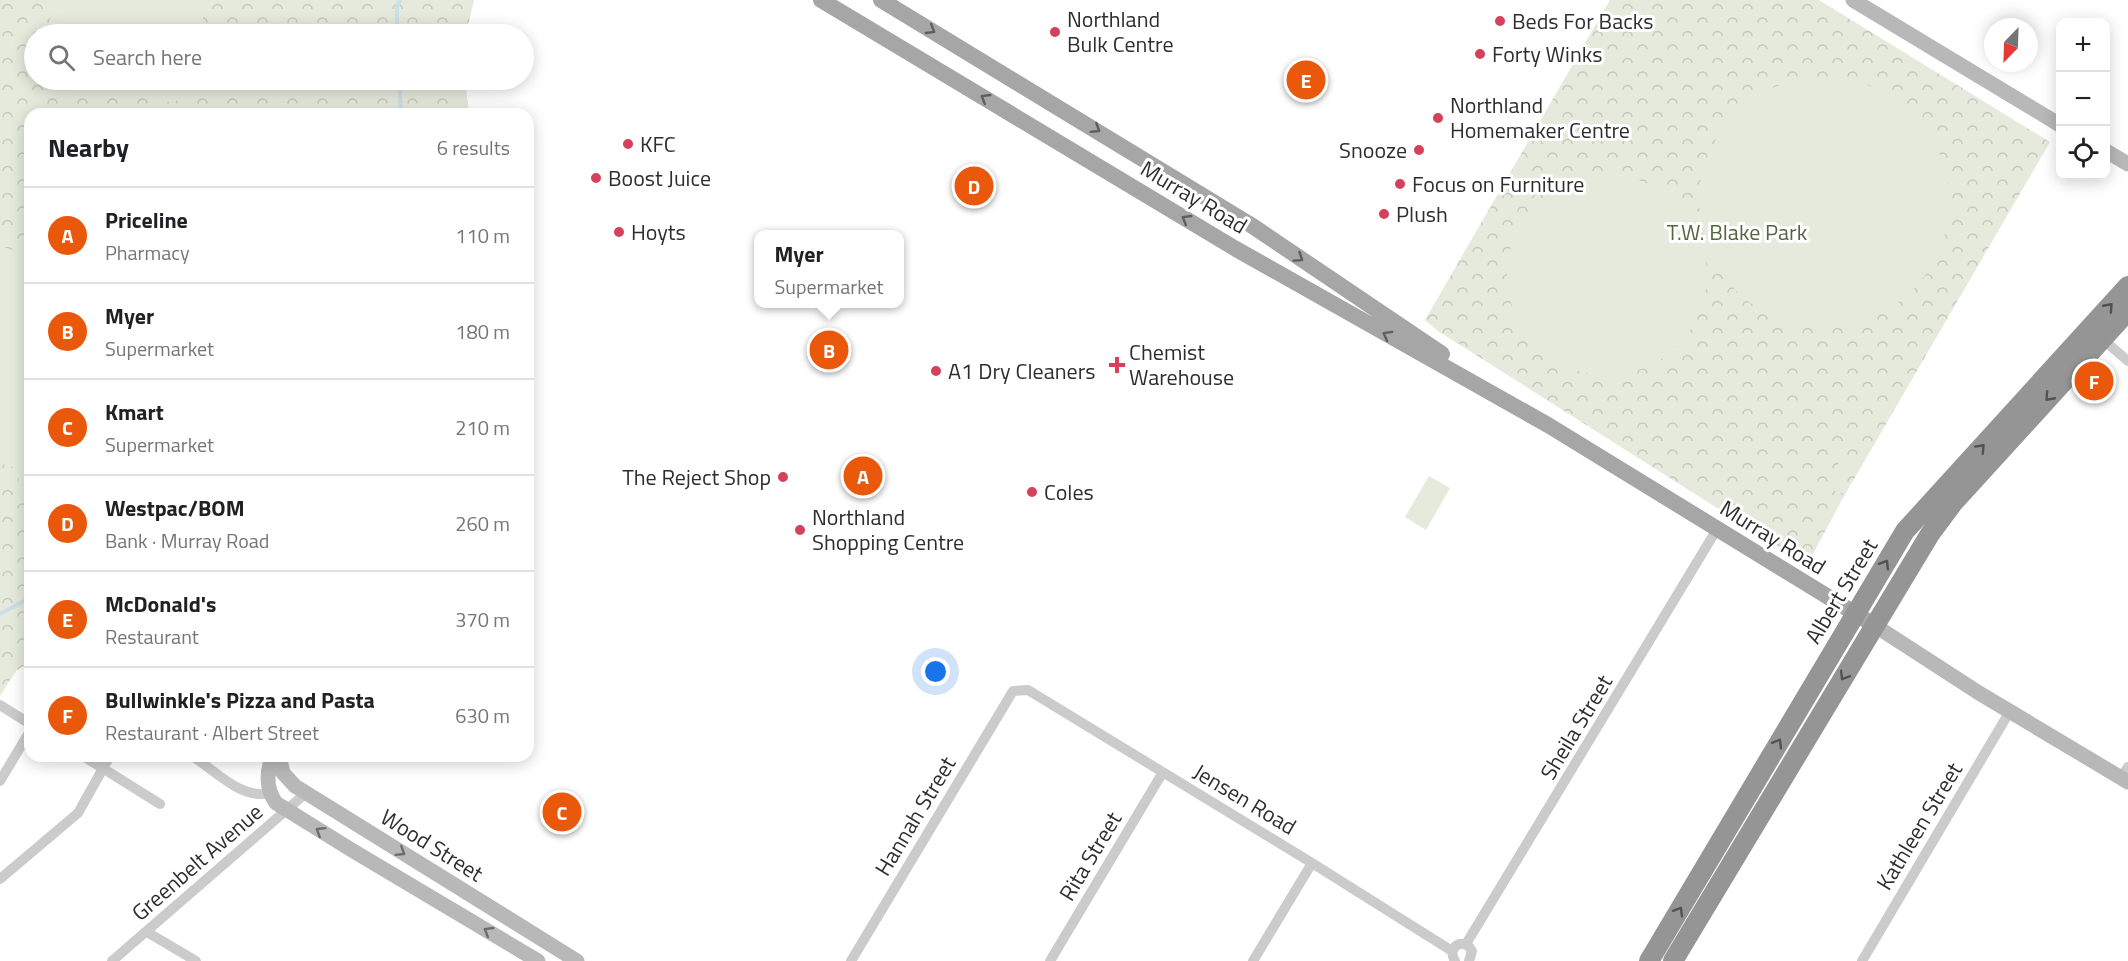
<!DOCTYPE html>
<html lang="en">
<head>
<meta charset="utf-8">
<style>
	body { margin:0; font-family:"Titillium Web",sans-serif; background:#f2f2f2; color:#202124 }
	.controls { position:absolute; right:18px; top:18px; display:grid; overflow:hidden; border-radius:12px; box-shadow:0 3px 15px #0003 }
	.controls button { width:54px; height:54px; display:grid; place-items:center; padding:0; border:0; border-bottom:2px solid #e0e0e0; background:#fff; color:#202124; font:30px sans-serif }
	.compass { position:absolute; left:1984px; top:18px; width:54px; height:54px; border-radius:50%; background:#fff; box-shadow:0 3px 15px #0003; rotate:203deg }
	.you { position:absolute; left:936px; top:672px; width:21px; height:21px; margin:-15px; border:4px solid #fff; border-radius:50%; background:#1a73e8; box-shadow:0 0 0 9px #1a73e833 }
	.badge { display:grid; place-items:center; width:39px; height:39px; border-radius:50%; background:#ea580c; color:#fff; font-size:20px; font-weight:700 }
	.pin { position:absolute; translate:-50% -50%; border:3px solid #fff; box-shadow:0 2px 6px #0006 }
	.popup { position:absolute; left:754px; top:230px; width:150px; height:78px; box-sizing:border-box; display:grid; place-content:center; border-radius:12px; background:#fff; filter:drop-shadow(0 2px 4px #0005); font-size:20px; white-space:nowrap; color:#757577 }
	.popup b { font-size:22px; color:#202124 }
	.popup::after { content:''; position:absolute; left:50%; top:100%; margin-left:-12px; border:12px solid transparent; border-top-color:#fff }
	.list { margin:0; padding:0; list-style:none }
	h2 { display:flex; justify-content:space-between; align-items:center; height:78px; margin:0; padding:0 24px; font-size:26px }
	h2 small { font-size:20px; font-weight:400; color:#757577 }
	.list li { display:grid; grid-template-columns:39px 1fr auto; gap:18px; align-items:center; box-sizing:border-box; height:96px; padding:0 24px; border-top:2px solid #e0e0e0 }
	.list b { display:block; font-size:22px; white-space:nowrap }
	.list p { margin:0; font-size:20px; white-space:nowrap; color:#757577 }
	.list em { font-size:20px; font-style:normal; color:#757577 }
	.icon { flex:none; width:33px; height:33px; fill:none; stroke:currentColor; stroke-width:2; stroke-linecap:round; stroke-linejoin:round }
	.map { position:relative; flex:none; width:2128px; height:961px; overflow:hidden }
	.search { position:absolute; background:#fff; box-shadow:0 3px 15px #0003; left:24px; top:24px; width:510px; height:66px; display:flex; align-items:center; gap:15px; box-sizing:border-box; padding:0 21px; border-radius:33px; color:#757577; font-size:22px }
	.panel { position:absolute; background:#fff; box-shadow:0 3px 15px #0003; left:24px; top:108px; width:510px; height:654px; border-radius:18px }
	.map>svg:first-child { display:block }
	.park { fill:url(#park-crowns) }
	.pitch { fill:#e5eadc }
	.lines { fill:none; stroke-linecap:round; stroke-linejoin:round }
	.stream { stroke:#cadfe8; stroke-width:4 }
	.street { stroke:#cbcbcb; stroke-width:10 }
	.secondary { stroke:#b8b8b8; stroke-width:15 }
	.primary { stroke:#a6a6a6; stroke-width:16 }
	.highway { stroke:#959595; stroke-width:20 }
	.oneway { stroke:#5e5e5e }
	.oneway2 { stroke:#525252 }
	.oneway3 { stroke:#6c6c6c }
	.poi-dot { fill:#d5405a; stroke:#fff; stroke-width:2 }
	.labels { text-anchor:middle; stroke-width:6; stroke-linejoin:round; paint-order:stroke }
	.poi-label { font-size:22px; fill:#2e2e2e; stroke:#fff; text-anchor:start }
	.street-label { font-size:22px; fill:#2e2e2e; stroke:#fff }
	.park-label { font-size:22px; fill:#55653f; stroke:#fff }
</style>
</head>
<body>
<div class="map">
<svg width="2128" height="961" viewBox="0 0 2128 961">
	<defs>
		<pattern id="park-crowns" width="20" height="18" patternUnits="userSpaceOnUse" patternTransform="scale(1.5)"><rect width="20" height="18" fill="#e5eadc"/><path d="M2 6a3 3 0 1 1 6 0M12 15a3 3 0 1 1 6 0" fill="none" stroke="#c5c9bd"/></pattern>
	</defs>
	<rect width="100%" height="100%" fill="#fff"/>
	<path class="park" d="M0,0H474L466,34H34V80H465L469,114H30V662L16,671L0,696Z
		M1610,0H1819L2050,142L1843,498L1807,565L1438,331L1425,320Z"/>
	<path class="pitch" d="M56,0H209L198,34H45Z
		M1699 202a125 125 0 1 1 250 0a125 125 0 1 1-250 0Z
		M95,80H183L175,104Z
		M1507 275a100 100 0 1 1 200 0a100 100 0 1 1-200 0Z
		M0,246L30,256V473L0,463Z
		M1844,458L1849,459L1843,493L1833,491L1839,460L1843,461Z
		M21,473L30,476V499L14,494Z
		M1429,476L1450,488L1426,530L1405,517Z"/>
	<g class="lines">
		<path class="stream" d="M397,34V7L400,0
			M399,80L401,114
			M0,614L30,598"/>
		<path class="street" d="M2099,336L2128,361
			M0,705L30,724
			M83,756L160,804
			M192,756C215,770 241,800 269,793
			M2121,778L2128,767
			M0,781L30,731
			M0,879L78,813L110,756
			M147,932L196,961
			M1466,944L1717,529
			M112,961L306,793
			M851,961L1013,691L1028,690L1312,863L1452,951
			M1050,961L1163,772
			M1253,961L1312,863
			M1455,961C1446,947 1464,936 1472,951L1469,961
			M1862,961L2010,711"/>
		<path class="secondary" d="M1853,0L2060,125
			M2106,151L2128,164
			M1874,625L1979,693L2128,782
			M273,756C266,772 266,789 276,803L350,849L538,961
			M279,756L283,773L295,786L577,961"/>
		<path class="primary" d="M821,0L1236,249L1548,425L1874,625
			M881,0L1251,225L1442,354"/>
		<path class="highway" d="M1649,961L1905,531L2128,286
			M1673,961L1930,534L1953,503L2128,311"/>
	</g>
	<defs><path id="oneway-chevron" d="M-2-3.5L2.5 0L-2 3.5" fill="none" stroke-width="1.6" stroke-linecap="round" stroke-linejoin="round" transform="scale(1.5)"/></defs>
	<g class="oneway">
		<use href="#oneway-chevron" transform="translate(931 30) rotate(31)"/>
		<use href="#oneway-chevron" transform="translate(985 98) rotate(-149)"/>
		<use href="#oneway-chevron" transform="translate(1096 129) rotate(32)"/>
		<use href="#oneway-chevron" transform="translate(1186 219) rotate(-149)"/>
		<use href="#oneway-chevron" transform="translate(1299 258) rotate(34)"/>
		<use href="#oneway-chevron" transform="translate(1387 335) rotate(-151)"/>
	</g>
	<g class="oneway2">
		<use href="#oneway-chevron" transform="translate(2109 307) rotate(-48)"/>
		<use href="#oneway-chevron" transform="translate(2049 397) rotate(132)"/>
		<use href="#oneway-chevron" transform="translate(1981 448) rotate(-47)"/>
		<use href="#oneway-chevron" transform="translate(1885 564) rotate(-59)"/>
		<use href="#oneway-chevron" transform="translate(1844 676) rotate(121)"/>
		<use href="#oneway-chevron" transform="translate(1778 743) rotate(-59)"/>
		<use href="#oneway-chevron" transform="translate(1679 911) rotate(-59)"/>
	</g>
	<g class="oneway3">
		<use href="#oneway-chevron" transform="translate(320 831) rotate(-148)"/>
		<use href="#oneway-chevron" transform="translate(401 852) rotate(32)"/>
		<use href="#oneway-chevron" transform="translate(488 931) rotate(-149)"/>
	</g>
	<g class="poi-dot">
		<circle cx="1500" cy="21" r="6"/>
		<circle cx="1055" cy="32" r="6"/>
		<circle cx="1480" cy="54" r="6"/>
		<circle cx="1438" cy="118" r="6"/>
		<circle cx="628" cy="144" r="6"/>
		<circle cx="1419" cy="150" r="6"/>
		<circle cx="596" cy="178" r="6"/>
		<circle cx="1400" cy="184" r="6"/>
		<circle cx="1384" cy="214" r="6"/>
		<circle cx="619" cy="232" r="6"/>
		<path d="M1114 356h6v6h6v6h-6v6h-6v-6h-6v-6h6z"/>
		<circle cx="936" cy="371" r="6"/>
		<circle cx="783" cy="477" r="6"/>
		<circle cx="1032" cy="492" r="6"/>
		<circle cx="800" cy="530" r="6"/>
	</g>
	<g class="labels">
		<g class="poi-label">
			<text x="1067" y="27">Northland<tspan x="1067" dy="25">Bulk Centre</tspan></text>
			<text x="1512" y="29">Beds For Backs</text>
			<text x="1492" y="62">Forty Winks</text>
			<text x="1450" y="113">Northland<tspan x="1450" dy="25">Homemaker Centre</tspan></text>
			<text x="640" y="152">KFC</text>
			<text x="1407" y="158" text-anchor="end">Snooze</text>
			<text x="608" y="186">Boost Juice</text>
			<text x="1412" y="192">Focus on Furniture</text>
			<text x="1396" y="222">Plush</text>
			<text x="631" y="240">Hoyts</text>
			<text x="1129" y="360">Chemist<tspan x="1129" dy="25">Warehouse</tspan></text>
			<text x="948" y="379">A1 Dry Cleaners</text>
			<text x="771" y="485" text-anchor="end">The Reject Shop</text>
			<text x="1044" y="500">Coles</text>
			<text x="812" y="525">Northland<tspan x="812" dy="25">Shopping Centre</tspan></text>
		</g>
		<g class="street-label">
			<text transform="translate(1194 197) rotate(31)" y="8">Murray Road</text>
			<text transform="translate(1773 537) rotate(32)" y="8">Murray Road</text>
			<text transform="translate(1841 591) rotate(-59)" y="8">Albert Street</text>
			<text transform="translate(1576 727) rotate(-59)" y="8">Sheila Street</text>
			<text transform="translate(1245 799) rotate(31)" y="8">Jensen Road</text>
			<text transform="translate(915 816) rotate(-59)" y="8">Hannah Street</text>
			<text transform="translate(1919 826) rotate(-59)" y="8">Kathleen Street</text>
			<text transform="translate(432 845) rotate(32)" y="8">Wood Street</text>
			<text transform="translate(1090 856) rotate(-59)" y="8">Rita Street</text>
			<text transform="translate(197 862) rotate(-41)" y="8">Greenbelt Avenue</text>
		</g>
		<g class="park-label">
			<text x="1737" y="240">T.W. Blake Park</text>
		</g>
	</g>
</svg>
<div class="controls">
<button>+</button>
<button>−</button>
<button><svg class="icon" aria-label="locate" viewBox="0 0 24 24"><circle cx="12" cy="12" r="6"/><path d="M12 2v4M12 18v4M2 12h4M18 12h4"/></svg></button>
</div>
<svg class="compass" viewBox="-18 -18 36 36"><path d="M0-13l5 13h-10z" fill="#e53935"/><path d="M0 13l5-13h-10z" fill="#757577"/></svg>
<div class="you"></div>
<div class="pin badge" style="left:863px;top:476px">A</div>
<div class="pin badge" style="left:829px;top:350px">B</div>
<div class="popup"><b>Myer</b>Supermarket</div>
<div class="pin badge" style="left:562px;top:812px">C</div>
<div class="pin badge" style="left:974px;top:186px">D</div>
<div class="pin badge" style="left:1306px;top:80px">E</div>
<div class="pin badge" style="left:2094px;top:381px">F</div>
<div class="search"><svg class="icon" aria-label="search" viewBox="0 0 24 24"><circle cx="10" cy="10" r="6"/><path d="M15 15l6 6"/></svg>Search here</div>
<section class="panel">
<h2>Nearby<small>6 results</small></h2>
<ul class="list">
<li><span class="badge">A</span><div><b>Priceline</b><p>Pharmacy</p></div><em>110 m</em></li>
<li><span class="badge">B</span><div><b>Myer</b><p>Supermarket</p></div><em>180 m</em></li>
<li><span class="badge">C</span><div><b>Kmart</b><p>Supermarket</p></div><em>210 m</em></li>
<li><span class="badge">D</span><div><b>Westpac/BOM</b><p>Bank · Murray Road</p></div><em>260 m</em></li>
<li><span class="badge">E</span><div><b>McDonald's</b><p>Restaurant</p></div><em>370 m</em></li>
<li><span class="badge">F</span><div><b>Bullwinkle's Pizza and Pasta</b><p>Restaurant · Albert Street</p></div><em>630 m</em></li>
</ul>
</section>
</div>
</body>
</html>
